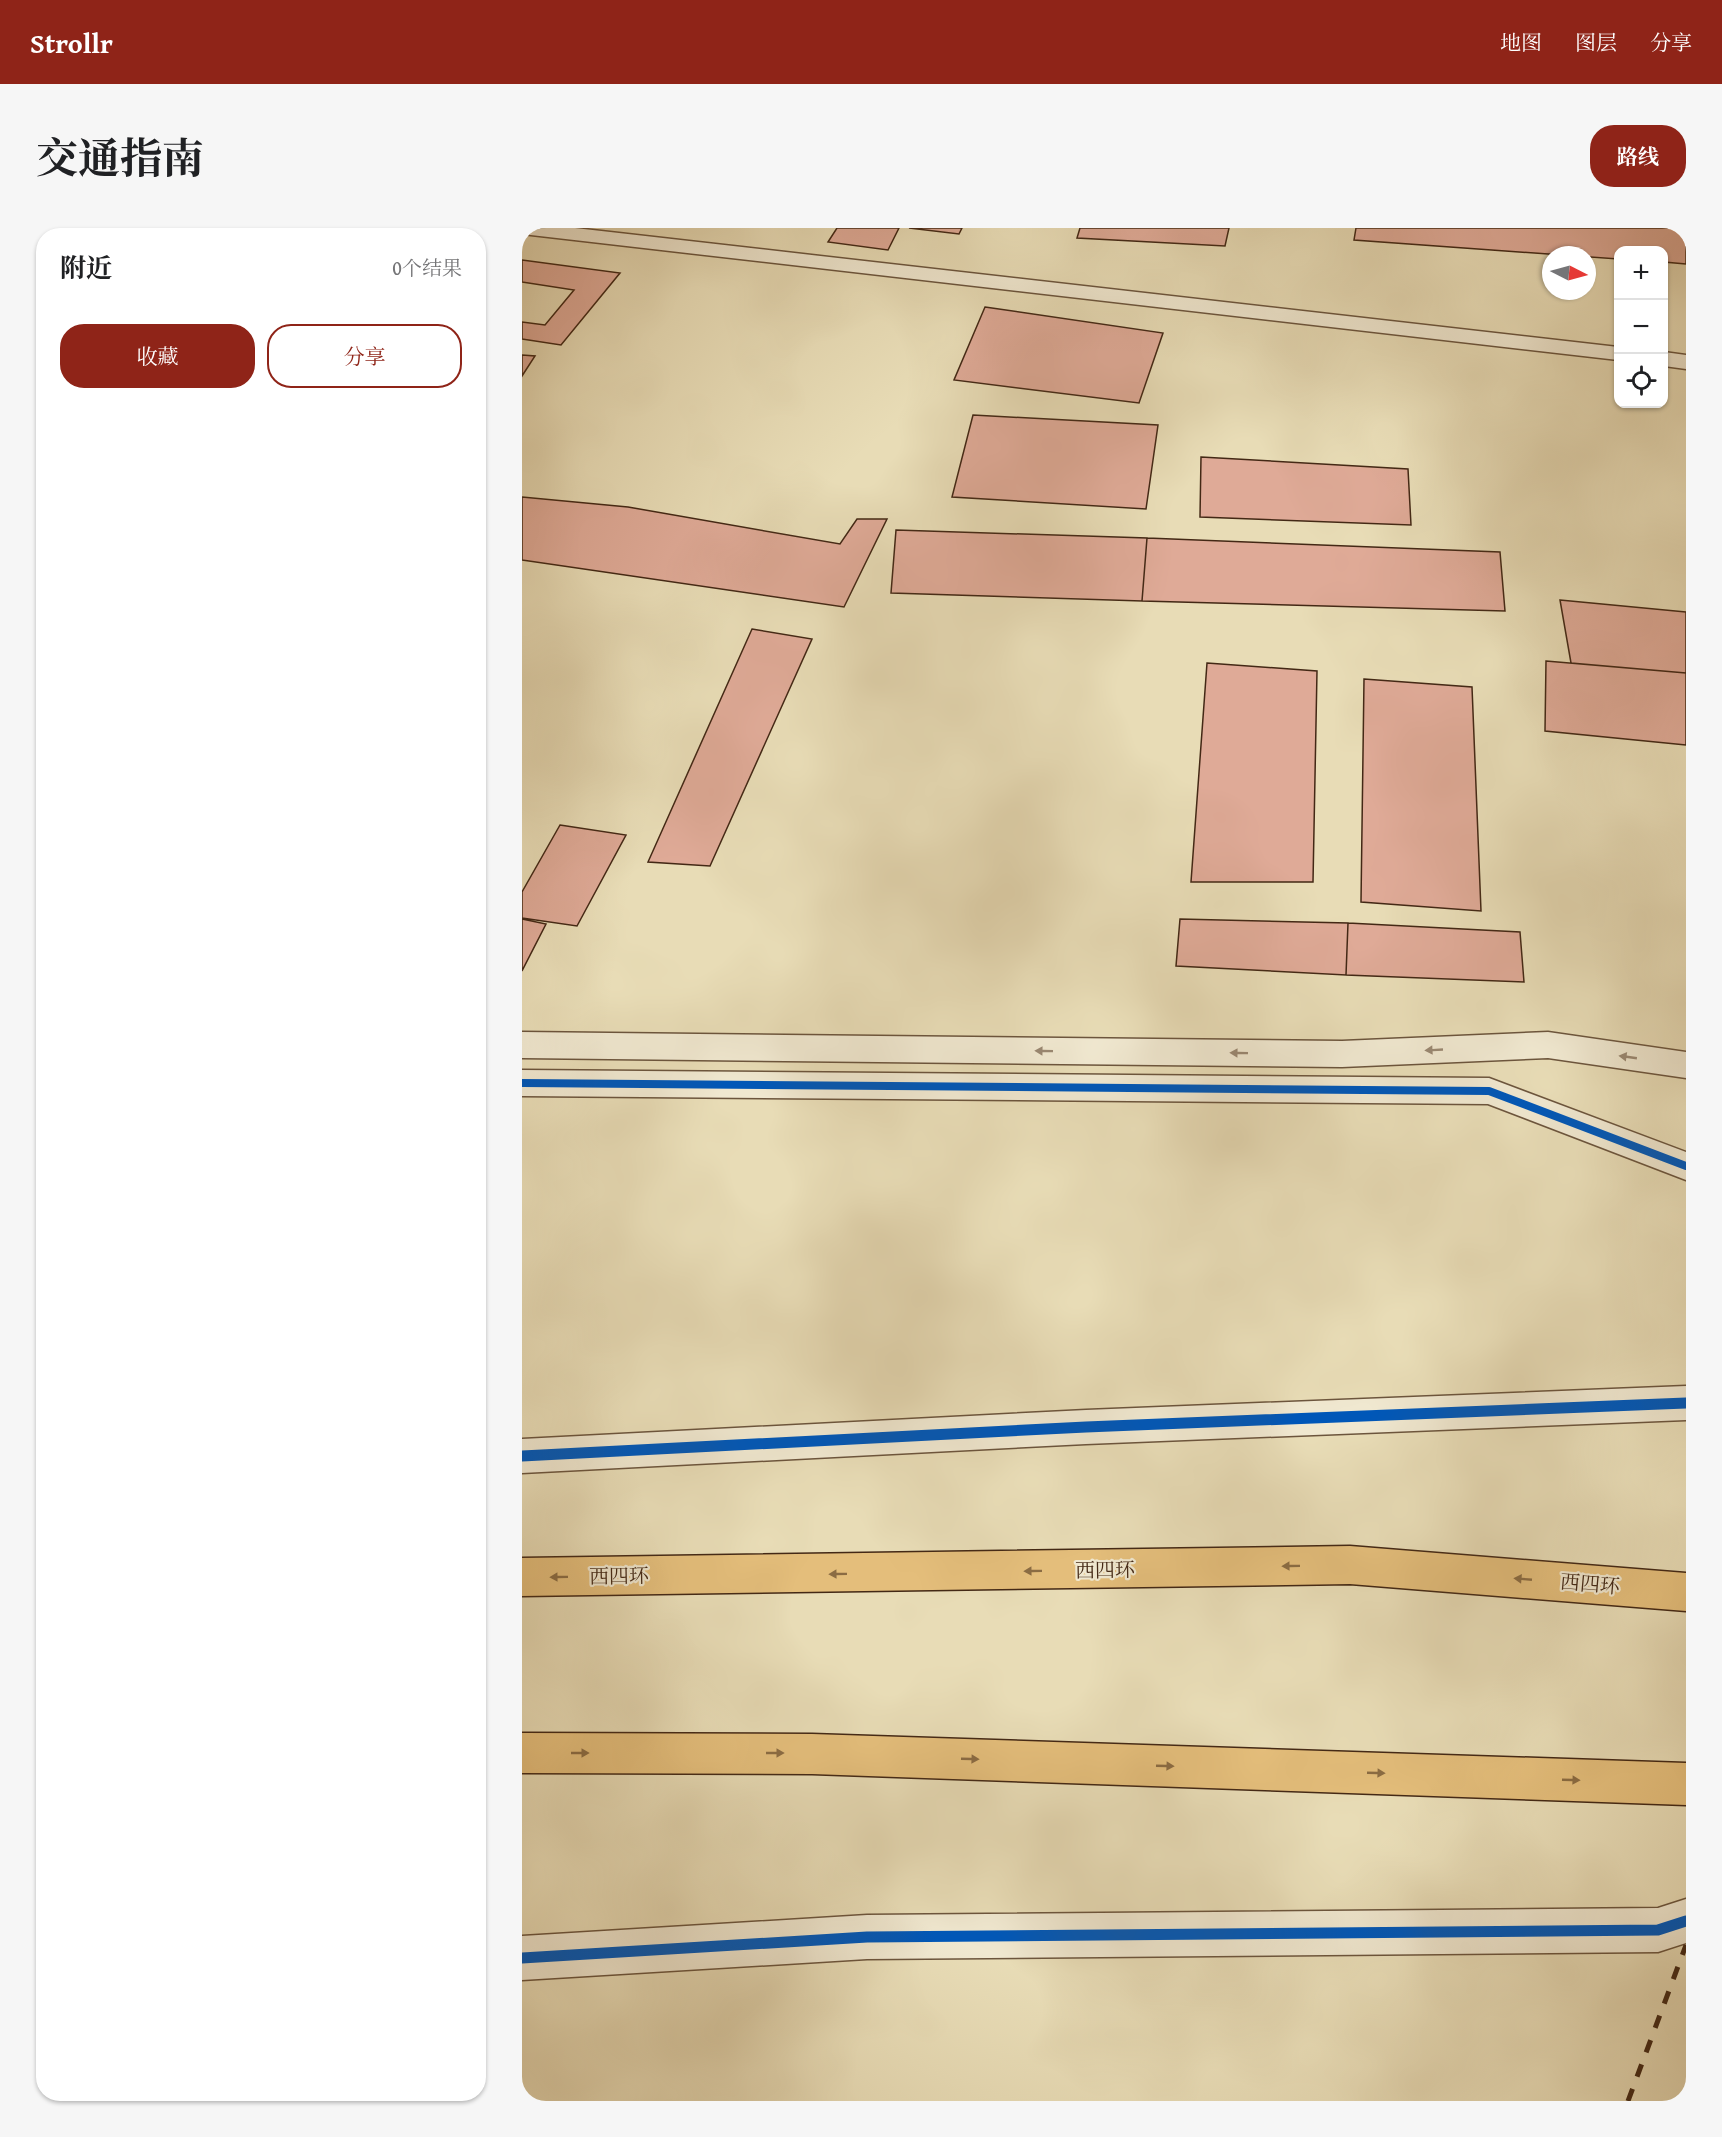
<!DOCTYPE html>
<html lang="zh">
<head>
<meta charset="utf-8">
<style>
	body { margin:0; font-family:"Gentium Book Plus","Noto Serif SC",serif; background:#f6f6f6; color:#202124 }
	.controls { position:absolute; right:18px; top:18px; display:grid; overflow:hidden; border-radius:12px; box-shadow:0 2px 4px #0004 }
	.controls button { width:54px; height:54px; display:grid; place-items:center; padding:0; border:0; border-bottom:2px solid #e0e0e0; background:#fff; color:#202124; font:30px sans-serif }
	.compass { position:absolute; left:1020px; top:18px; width:54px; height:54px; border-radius:50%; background:#fff; box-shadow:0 2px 4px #0004; rotate:96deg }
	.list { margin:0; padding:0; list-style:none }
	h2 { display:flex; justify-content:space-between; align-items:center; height:78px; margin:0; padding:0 24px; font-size:26px }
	h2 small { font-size:20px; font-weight:400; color:#757577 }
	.actions { display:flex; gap:12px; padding:18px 24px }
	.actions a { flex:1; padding:14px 0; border:2px solid #8f2418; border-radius:24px; text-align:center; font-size:21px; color:#8f2418 }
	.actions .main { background:#8f2418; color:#fff }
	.icon { flex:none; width:33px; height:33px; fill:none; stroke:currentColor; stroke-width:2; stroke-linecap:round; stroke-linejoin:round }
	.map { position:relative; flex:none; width:1164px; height:1873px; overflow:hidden; border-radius:24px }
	header { display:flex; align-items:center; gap:36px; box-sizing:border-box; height:84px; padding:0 30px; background:#8f2418; color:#fff }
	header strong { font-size:28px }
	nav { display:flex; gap:33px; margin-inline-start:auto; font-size:21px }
	.intro { display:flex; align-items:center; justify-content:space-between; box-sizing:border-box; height:144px; padding:0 36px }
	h1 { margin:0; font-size:42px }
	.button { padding:15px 27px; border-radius:24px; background:#8f2418; color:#fff; font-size:21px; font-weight:700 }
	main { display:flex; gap:36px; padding:0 36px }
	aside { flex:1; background:#fff; border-radius:24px; box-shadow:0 2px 4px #0004 }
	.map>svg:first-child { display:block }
	.building { fill:#dfaa97; stroke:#432815; stroke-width:1.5 }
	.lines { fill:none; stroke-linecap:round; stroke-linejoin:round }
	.minor-casing { stroke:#6c553d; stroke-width:3 }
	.highway-casing { stroke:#432815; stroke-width:3 }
	.minor { fill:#f0e8d0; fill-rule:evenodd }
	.highway { fill:#e4be7b; fill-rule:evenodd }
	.rail { stroke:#432815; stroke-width:5; stroke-dasharray:13 13; stroke-linecap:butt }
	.cycleway-far1-casing { stroke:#f0e8d0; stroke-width:12 }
	.cycleway-casing { stroke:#f0e8d0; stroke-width:15 }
	.cycleway-far1 { stroke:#0057b8; stroke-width:8 }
	.cycleway { stroke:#0057b8; stroke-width:11 }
	.oneway { fill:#9a8872 }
	.oneway2 { fill:#8b6c43 }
	.labels { text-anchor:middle; stroke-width:4.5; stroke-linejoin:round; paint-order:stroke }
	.street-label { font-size:20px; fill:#432815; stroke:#f0e8d0 }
</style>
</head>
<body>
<header>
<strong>Strollr</strong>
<nav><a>地图</a><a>图层</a><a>分享</a></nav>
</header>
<div class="intro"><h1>交通指南</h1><a class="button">路线</a></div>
<main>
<aside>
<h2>附近<small>0个结果</small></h2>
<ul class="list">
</ul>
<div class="actions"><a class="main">收藏</a><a>分享</a></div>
</aside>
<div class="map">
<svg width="1164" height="1873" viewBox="0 0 1164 1873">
	<rect width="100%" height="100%" fill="#e8dcb6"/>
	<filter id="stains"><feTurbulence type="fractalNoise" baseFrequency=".00333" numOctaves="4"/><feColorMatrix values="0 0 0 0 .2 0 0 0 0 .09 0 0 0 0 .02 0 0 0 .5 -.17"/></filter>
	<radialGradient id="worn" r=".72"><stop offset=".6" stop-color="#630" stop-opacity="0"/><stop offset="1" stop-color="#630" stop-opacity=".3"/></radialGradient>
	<path class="building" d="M315,0H377L366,22L306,14Z
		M387,0H440L437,6Z
		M558,0H707L703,18L555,10Z
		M834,0H1164V36L1142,34V22H1096V31L832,12Z
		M0,32L98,45L39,117L0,111V94L23,97L52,62L0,54Z
		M463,79L641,105L617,175L432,152Z
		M0,127L13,128L0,148Z
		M451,187L636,197L624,281L430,269Z
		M679,229L886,241L889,297L678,289Z
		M0,269L106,279L318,316L335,291H365L322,379L0,332Z
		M374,302L625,310L620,373L369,365Z
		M625,310L978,324L983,383L620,373Z
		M1038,372L1164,384V445L1049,435Z
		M230,401L290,411L188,638L126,634Z
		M1024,433L1164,445V517L1023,503Z
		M685,435L795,443L791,654H669Z
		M842,451L950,459L959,683L839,674Z
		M38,597L104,607L55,698L0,690V664Z
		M0,691L24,696L0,743Z
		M658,691L826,695L824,747L654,738Z
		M826,695L998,704L1002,754L824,747Z"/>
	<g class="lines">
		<defs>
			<path id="minor" d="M0,0H53L1096,119V132L0,6Z
				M1142,124L1164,127V141L1142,138Z
				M0,804L820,813L1026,804L1164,824V850L1026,830L820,839L0,830Z
				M0,842L967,850L1164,924V952L966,876L0,868Z
				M1164,1158V1192L564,1216L0,1245V1211L564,1182Z
				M1164,1671V1715L1136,1724L345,1731L0,1752V1708L345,1687L1136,1680Z"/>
			<path id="highway" d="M828,1318L1164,1345V1383L828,1356L0,1368V1330Z
				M0,1505L290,1506L1164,1535V1577L290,1546L0,1545Z"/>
		</defs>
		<use href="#minor" class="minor-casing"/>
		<use href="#highway" class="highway-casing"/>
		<use href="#minor" class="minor"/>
		<use href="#highway" class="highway"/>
		<path class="rail" d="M1106,1873L1164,1717"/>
		<defs>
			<path id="cycleway-far1" d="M0,855L967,863L1164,938"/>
			<path id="cycleway" d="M0,1228L564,1199L1164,1175
				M0,1730L345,1709L1136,1702L1164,1693"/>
		</defs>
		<use href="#cycleway-far1" class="cycleway-far1-casing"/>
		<use href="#cycleway" class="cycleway-casing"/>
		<use href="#cycleway-far1" class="cycleway-far1"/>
		<use href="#cycleway" class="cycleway"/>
	</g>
	<defs><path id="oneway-solid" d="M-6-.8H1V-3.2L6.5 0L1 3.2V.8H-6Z" transform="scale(1.5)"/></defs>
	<g class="oneway">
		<use href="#oneway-solid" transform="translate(912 822) rotate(177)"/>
		<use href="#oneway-solid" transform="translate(522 823) rotate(-179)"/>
		<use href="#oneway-solid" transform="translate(717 825) rotate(-179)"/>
		<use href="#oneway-solid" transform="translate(1106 829) rotate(-172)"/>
	</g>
	<g class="oneway2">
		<use href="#oneway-solid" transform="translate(769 1338) rotate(179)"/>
		<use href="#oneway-solid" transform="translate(511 1343) rotate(179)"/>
		<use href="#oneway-solid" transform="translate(316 1346) rotate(179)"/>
		<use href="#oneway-solid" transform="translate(37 1349) rotate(179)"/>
		<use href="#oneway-solid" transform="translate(1001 1351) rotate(-175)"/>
		<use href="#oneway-solid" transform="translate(58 1525)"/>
		<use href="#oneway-solid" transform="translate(253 1525)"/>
		<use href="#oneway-solid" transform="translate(448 1531) rotate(2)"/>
		<use href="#oneway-solid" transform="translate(643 1538) rotate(2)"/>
		<use href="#oneway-solid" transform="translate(854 1545) rotate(2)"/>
		<use href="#oneway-solid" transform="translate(1049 1552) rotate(2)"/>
	</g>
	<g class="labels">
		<g class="street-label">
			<text transform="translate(583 1342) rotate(-1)" y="7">西四环</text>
			<text transform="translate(97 1348) rotate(-1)" y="7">西四环</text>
			<text transform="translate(1068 1356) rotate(5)" y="7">西四环</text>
		</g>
	</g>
	<rect width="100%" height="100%" filter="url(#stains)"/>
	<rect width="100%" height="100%" fill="url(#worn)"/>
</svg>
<div class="controls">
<button>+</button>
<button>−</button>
<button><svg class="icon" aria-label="locate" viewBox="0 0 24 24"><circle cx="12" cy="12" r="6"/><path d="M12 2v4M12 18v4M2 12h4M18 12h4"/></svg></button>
</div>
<svg class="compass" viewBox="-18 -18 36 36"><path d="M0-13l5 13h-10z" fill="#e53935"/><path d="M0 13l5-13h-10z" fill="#757577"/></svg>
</div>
</main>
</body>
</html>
